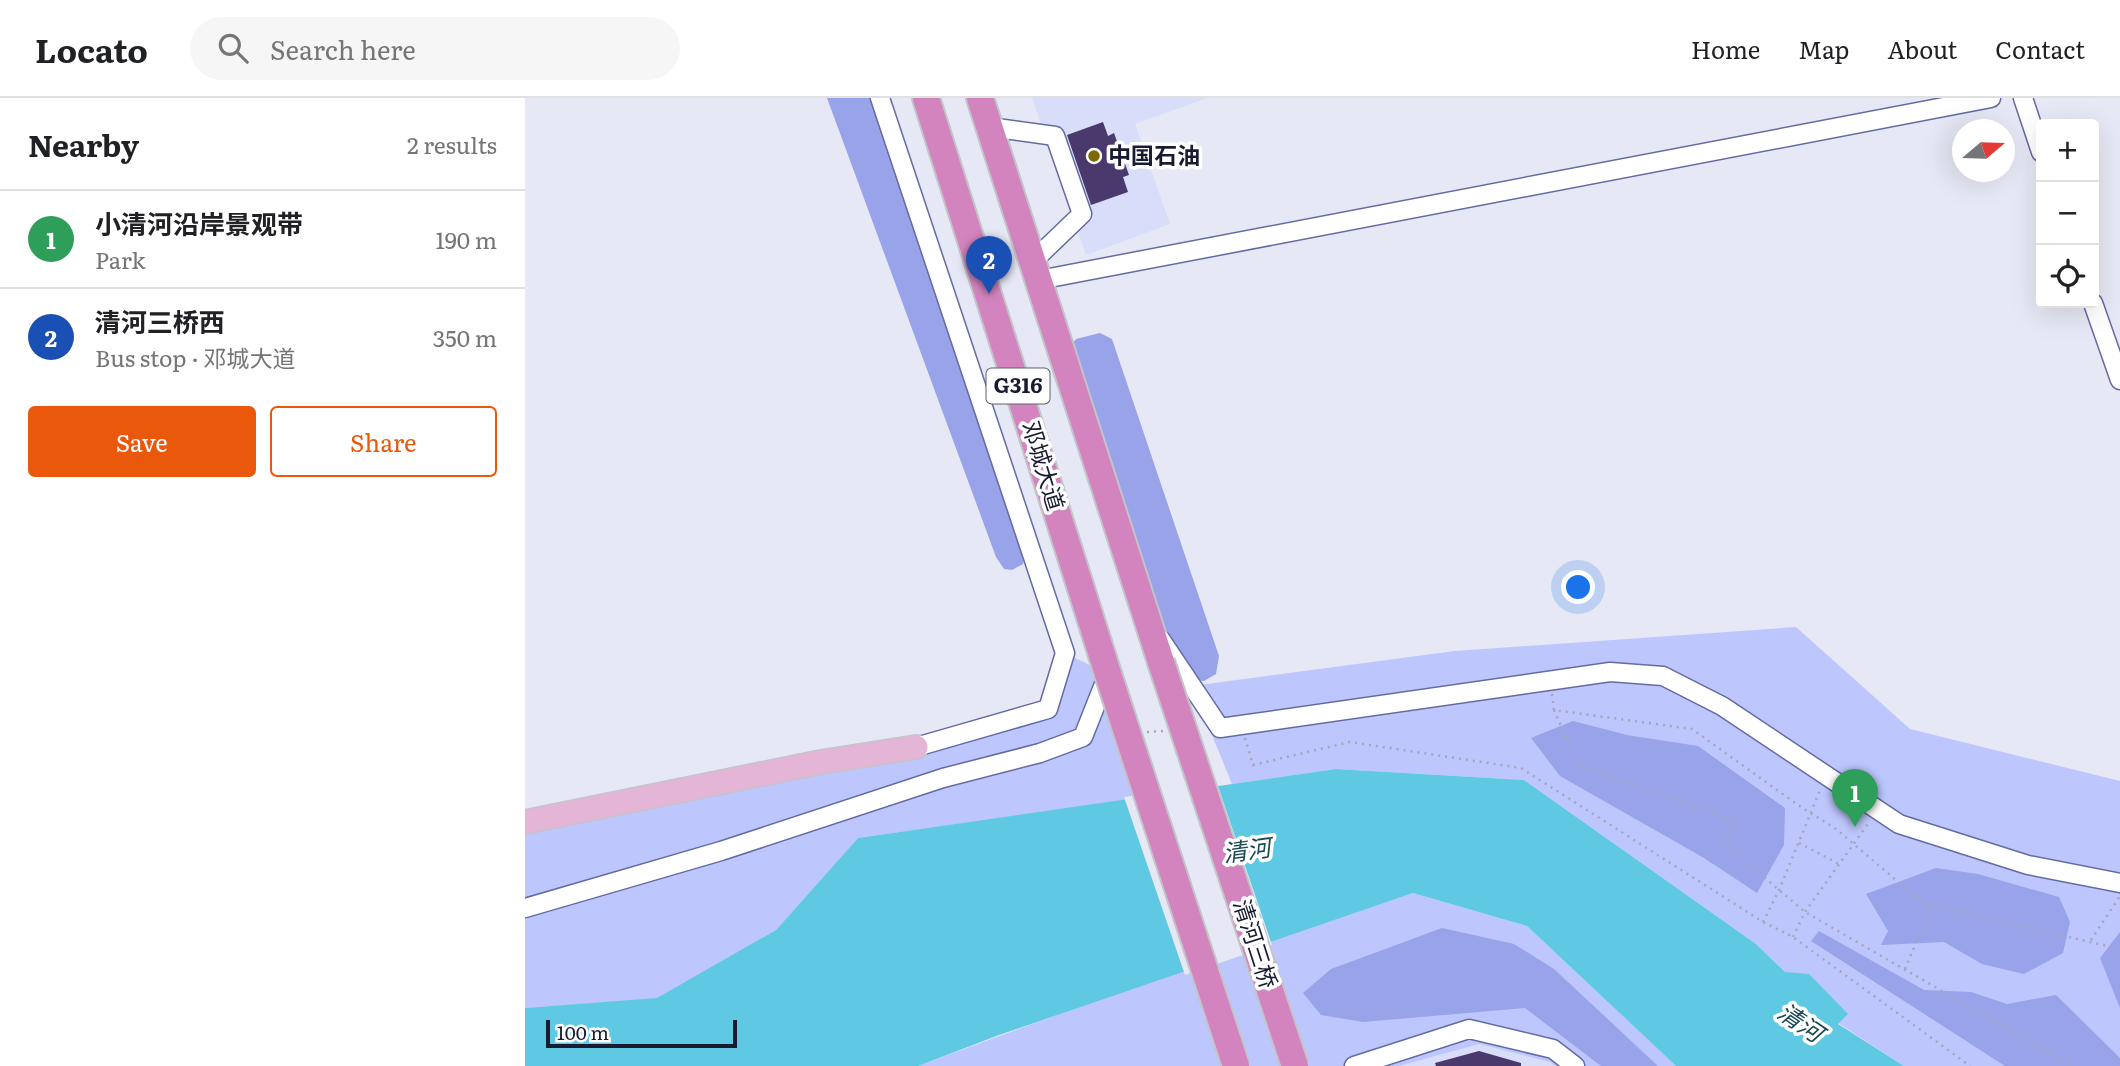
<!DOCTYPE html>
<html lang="en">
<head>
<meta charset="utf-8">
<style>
	body { margin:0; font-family:Literata,"Noto Sans SC",serif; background:#f6f6f6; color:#202124 }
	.controls { position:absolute; right:21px; top:21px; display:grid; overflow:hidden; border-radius:7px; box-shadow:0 7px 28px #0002 }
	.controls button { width:63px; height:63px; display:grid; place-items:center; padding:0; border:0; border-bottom:2px solid #e0e0e0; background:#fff; color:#202124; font:35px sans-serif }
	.compass { position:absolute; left:1427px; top:21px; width:63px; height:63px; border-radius:50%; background:#fff; box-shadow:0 7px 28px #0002; rotate:71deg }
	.scale { position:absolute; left:21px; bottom:18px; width:191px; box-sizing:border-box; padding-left:7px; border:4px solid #181b31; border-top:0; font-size:19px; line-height:24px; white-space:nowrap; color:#181b31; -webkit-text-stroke:5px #fff; paint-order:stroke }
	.you { position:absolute; left:1054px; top:490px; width:24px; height:24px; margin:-18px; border:5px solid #fff; border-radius:50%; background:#1a73e8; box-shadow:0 0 0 10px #1a73e833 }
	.badge { display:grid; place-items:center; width:46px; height:46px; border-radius:50%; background:#ea580c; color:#fff; font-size:23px; font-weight:700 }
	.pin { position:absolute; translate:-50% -58px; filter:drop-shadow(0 2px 4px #0008) }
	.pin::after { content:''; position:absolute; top:37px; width:24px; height:21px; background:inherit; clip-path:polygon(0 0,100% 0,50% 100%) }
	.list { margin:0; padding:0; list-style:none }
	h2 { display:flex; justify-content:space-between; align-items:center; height:91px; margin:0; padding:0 28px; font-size:30px }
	h2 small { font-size:23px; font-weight:400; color:#757577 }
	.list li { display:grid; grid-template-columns:46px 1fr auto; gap:21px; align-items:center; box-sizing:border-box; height:98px; padding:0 28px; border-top:2px solid #e0e0e0 }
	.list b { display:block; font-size:26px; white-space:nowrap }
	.list p { margin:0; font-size:23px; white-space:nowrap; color:#757577 }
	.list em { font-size:23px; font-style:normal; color:#757577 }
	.actions { display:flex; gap:14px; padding:21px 28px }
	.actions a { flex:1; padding:16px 0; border:2px solid #ea580c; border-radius:7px; text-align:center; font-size:24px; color:#ea580c }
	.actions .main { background:#ea580c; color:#fff }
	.icon { flex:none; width:38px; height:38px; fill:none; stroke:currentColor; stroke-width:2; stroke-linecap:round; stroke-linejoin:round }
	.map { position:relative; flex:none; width:1595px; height:968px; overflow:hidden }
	header { display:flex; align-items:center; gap:42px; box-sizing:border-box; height:98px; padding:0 35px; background:#fff; border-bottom:2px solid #e0e0e0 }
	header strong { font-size:33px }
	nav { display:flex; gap:38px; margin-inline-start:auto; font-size:24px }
	.search { width:490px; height:63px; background:#f6f6f6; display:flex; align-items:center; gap:18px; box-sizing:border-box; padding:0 24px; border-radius:38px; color:#757577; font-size:26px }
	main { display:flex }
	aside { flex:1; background:#fff }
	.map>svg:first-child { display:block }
	.built { fill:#d8ddf9 }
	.green { fill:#bdc6fd }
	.forest { fill:#98a3ea }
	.water { fill:#5fc9e4 }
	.pier { fill:#e6e8f5 }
	.building { fill:#49396c }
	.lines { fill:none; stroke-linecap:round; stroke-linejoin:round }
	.minor-casing { stroke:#636ba3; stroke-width:21 }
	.major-casing { stroke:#c3c4c9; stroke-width:26 }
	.highway-casing { stroke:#c3c4c9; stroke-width:30 }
	.path { stroke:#a5a7b7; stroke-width:2.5; stroke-dasharray:2 5; stroke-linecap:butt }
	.minor { stroke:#fff; stroke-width:18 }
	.major { stroke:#e5b5d8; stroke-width:23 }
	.highway { stroke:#d384be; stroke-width:26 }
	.highway-bridge-casing { stroke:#c3c4c9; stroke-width:30; stroke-linecap:butt }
	.highway-bridge { stroke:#d384be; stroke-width:26 }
	.poi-dot { fill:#7c6900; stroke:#fff; stroke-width:2.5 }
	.labels { text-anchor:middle; stroke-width:7; stroke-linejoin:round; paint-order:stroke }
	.shield { fill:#fff; stroke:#5d5f6f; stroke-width:2 }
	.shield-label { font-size:21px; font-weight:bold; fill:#181b31 }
	.poi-label { font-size:23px; font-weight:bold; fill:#181b31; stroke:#fff; text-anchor:start }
	.street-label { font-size:23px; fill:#181b31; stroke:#fff }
	.water-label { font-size:24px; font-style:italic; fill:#1a4955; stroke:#fff }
</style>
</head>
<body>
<header>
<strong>Locato</strong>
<div class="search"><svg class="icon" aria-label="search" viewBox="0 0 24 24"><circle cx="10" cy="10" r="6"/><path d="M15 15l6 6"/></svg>Search here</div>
<nav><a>Home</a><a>Map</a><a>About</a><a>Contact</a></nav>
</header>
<main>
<aside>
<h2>Nearby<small>2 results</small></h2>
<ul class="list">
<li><span class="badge" style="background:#2e9e5b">1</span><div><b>小清河沿岸景观带</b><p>Park</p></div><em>190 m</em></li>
<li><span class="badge" style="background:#1a4fb4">2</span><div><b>清河三桥西</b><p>Bus stop · 邓城大道</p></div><em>350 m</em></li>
</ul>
<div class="actions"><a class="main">Save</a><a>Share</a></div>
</aside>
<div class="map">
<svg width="1595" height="968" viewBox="0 0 1595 968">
	<rect width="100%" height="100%" fill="#e6e8f5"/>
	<path class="built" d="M507,0H682L610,26L645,126L561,157Z
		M954,946L1025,964L1030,968H874Z"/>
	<path class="green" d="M1271,529L1385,631L1595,683V968H1379L1313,925L1322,916L1260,874L1231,846L999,682L811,671L707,686L667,588L930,553Z
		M540,555L583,576L623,699L333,740L251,832L132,901L0,910V716L523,611Z
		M888,795L1002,828L1151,968H1030L1025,964L954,946L874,968H393L614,887Z"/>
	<path class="forest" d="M302,0H350L500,453L498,466L487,472L479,471L471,459Z
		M575,235L587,241L694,558L691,576L679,583L670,582L654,561L626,505L544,250L551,241Z
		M1048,623L1102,637L1173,648L1260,710L1259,747L1232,795L1179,760L1035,678L1006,640Z
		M1411,770L1453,776L1534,799L1545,824L1538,855L1499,876L1457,866L1419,844L1356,847L1363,833L1341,796Z
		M917,830L989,846L1029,871L1133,968H1076L1000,910L838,924L796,917L778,895L806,871Z
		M1294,833L1399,892L1446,894L1482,906L1531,897L1595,960V968H1480L1286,843Z
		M1595,834V910L1575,860Z"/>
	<path class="water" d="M811,671L999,682L1231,846L1260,874L1284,876L1323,916L1313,926L1379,968H1151L1002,828L888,795L474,937L393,968H0V910L132,900L251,832L333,740Z"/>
	<path class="pier" d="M692,685L747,847L660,877L599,699Z"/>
	<path class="building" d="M578,24L583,38L589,35L604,77L598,79L603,94L566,107L542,37Z
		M954,953L996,965V968H911L910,965Z"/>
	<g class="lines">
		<defs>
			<path id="minor" d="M355,0L540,555L523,611L391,649
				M1498,0L1516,54
				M464,29L530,38L557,116L508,163
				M514,182L1466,0
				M1568,205L1595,282
				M636,542L695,630L1085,574L1138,578L1197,608L1374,726L1503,767L1595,785
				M0,810L196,753L418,680L515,655L558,639L583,576
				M829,968L944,931L1028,951L1050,968"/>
			<path id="major" d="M0,724L296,664L391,649"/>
			<path id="highway" d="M401,0L583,576
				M455,0L636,564"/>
		</defs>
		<use href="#minor" class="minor-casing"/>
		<use href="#major" class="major-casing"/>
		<use href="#highway" class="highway-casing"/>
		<path class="path" d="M1027,596L1029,612L1167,631L1273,707L1311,731L1398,805L1595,851
			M1029,612L1053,667L1213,724L1199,745L1280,814L1547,968
			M622,634L640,633
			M720,640L728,667L825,644L996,670L1238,824L1268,839L1445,968
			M1274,745L1314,766
			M1238,824L1254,792L1296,690
			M1268,839L1280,814L1345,723
			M1566,842L1595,798
			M1380,871L1407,807"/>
		<use href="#minor" class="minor"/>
		<use href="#major" class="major"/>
		<use href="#highway" class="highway"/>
		<defs>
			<path id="highway-bridge" d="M636,564L770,968
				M583,576L711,968"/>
		</defs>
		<use href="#highway-bridge" class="highway-bridge-casing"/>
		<use href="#highway-bridge" class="highway-bridge"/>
	</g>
	<circle class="poi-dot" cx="569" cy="58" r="7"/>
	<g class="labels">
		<rect class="shield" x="461.5" y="270.5" width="63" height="35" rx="5"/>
		<g class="shield-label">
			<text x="493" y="295">G316</text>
		</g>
		<g class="poi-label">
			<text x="583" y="66">中国石油</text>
		</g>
		<g class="street-label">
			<text transform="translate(518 368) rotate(73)" y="8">邓城大道</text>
			<text transform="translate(730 846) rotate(72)" y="8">清河三桥</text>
		</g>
		<g class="water-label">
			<text transform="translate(722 753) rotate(-8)" y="8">清河</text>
			<text transform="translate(1275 925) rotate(34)" y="8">清河</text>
		</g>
	</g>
</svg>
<div class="controls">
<button>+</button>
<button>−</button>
<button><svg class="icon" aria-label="locate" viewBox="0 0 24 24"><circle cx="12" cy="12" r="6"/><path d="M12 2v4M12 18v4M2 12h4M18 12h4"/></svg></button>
</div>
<svg class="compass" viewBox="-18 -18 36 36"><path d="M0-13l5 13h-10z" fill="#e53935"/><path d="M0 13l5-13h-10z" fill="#757577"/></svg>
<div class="scale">100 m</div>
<div class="you"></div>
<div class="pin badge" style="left:1330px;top:729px;background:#2e9e5b">1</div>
<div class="pin badge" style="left:464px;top:196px;background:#1a4fb4">2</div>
</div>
</main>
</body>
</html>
